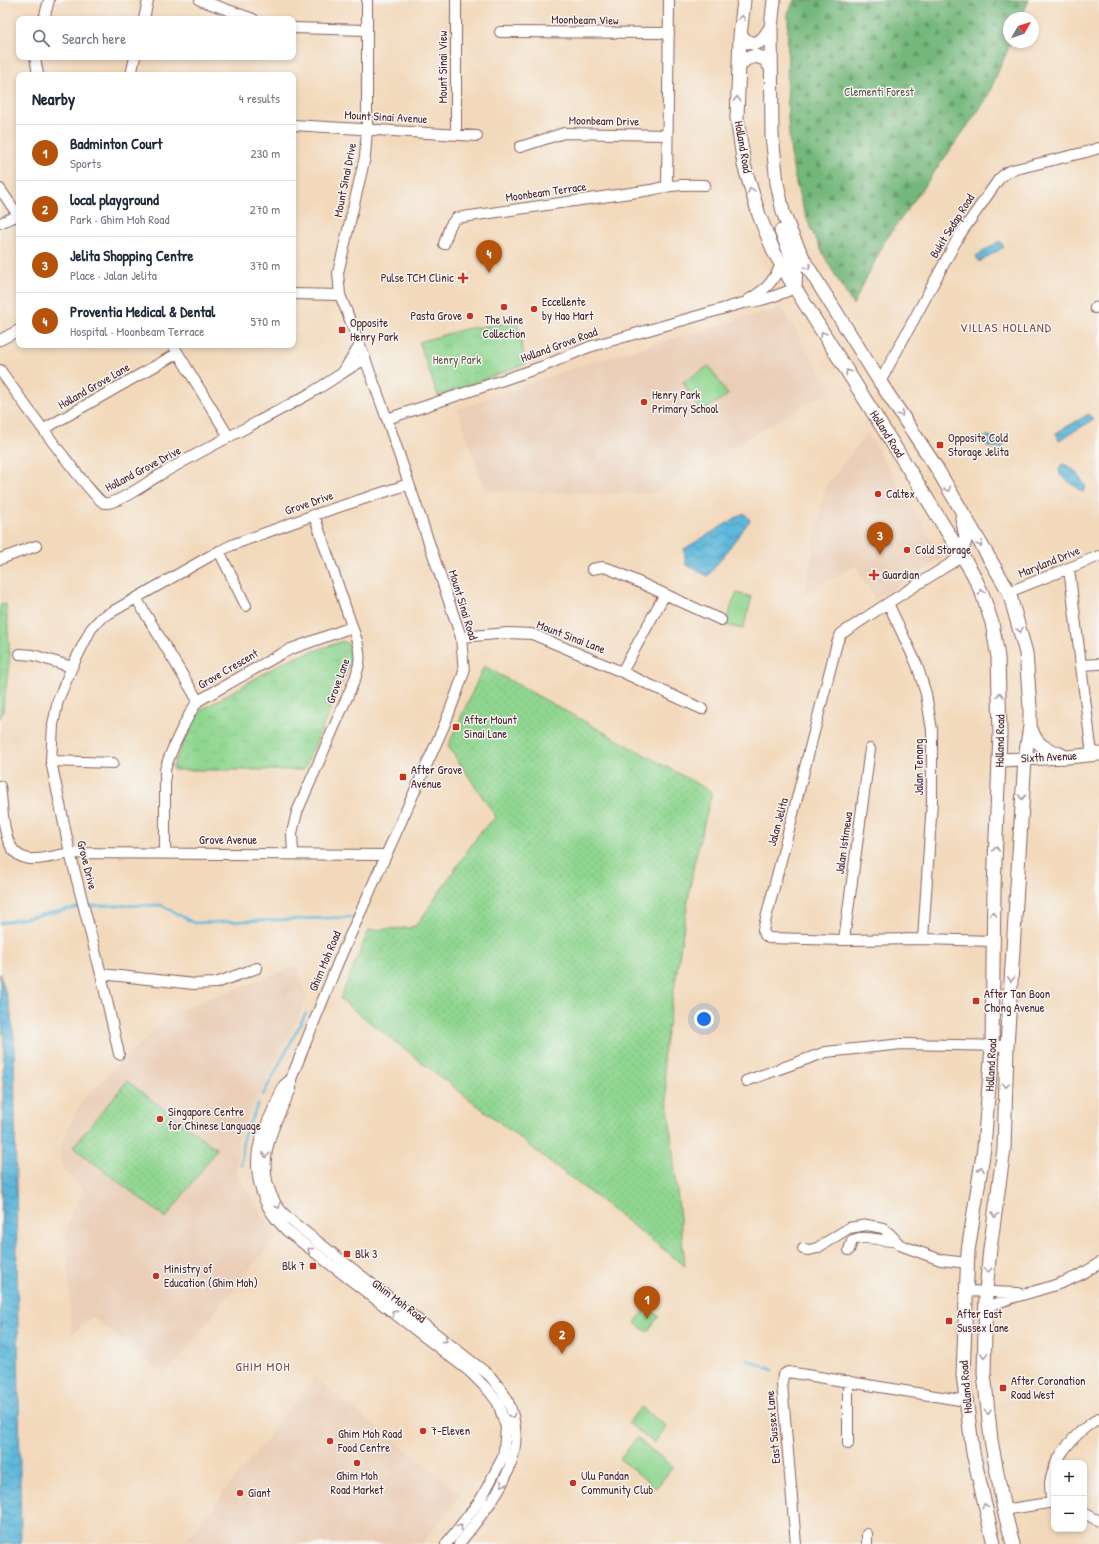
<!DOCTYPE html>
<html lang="en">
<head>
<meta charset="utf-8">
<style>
	body { margin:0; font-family:"Patrick Hand",sans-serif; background:#f6f6f7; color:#1f2937 }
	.controls { position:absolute; right:12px; bottom:12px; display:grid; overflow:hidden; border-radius:8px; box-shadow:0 2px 6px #0003 }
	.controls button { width:36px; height:36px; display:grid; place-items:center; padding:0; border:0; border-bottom:1px solid #e0e1e3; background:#fff; color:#1f2937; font:20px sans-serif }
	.compass { position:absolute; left:1003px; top:12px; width:36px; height:36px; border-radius:50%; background:#fff; box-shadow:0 2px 6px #0003; rotate:51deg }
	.you { position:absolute; left:704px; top:1019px; width:14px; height:14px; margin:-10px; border:3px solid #fff; border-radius:50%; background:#1a73e8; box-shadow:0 0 0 6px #1a73e833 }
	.badge { display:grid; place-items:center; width:26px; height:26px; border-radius:50%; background:#b45309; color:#fff; font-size:13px; font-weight:700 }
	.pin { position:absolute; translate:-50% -33px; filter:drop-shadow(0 1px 2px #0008) }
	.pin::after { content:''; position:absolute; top:21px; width:14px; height:12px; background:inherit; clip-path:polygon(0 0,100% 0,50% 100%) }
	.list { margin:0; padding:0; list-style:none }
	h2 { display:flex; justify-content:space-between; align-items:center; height:52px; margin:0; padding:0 16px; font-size:17px }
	h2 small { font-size:13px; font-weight:400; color:#747a83 }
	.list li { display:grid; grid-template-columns:26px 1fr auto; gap:12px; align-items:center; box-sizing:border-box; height:56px; padding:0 16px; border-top:1px solid #e0e1e3 }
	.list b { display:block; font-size:15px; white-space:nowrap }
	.list p { margin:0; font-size:13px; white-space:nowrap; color:#747a83 }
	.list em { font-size:13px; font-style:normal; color:#747a83 }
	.icon { flex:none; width:22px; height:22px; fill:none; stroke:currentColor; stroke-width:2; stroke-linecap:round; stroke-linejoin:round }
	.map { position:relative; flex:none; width:1099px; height:1544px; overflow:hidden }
	.search { position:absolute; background:#fff; box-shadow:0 2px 6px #0003; left:16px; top:16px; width:280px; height:44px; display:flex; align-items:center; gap:10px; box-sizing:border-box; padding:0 14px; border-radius:8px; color:#747a83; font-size:15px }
	.panel { position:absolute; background:#fff; box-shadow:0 2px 6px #0003; left:16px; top:72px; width:280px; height:276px; border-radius:8px }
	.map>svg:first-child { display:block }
	.built { fill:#eaceb7 }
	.grass { fill:url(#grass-dots); stroke:#6c7a5e }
	.forest { fill:url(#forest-firs); stroke:#5e6b52 }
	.park { fill:url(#park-crowns); stroke:#6c7a5e }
	.garden { fill:#8fd690; stroke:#6c7a5e }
	.water { fill:url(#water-waves); stroke:#546c83 }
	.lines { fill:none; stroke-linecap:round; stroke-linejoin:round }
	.stream { stroke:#5db8db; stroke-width:2.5 }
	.minor-casing { stroke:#85605d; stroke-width:12 }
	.major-casing { stroke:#85605d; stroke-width:15 }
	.minor { stroke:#fff; stroke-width:10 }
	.major { stroke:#fff; stroke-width:13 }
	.oneway { stroke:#ae9aa0 }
	.poi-dot { fill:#c8321e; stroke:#f6f6f2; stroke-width:1.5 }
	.labels { text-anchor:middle; stroke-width:3; stroke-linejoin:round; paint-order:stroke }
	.street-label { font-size:12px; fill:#4a1f2b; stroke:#f6f6f2 }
	.park-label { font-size:12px; fill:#5f5649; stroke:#f6f6f2 }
	.poi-label { font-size:12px; fill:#4a1f2b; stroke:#f6f6f2; text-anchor:start }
	.neighbourhood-label { font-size:13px; letter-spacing:1px; fill:#7f474a; stroke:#f6f6f2 }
</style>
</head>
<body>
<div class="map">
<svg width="1099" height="1544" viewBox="0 0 1099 1544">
	<defs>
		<pattern id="grass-dots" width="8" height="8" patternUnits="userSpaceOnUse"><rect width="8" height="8" fill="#8fd690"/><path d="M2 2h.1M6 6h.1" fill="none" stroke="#7db77c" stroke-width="1.8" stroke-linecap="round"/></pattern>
		<pattern id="forest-firs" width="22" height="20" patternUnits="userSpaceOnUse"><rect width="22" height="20" fill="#73b77a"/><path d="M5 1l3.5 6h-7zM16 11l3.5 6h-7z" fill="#609464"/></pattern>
		<pattern id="park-crowns" width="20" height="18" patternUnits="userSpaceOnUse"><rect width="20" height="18" fill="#8fd690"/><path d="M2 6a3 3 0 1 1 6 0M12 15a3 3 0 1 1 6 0" fill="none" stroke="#7db77c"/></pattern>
		<pattern id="water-waves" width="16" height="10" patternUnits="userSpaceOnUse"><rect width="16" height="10" fill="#5db8db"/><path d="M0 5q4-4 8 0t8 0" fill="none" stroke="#4f95b2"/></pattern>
	</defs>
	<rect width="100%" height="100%" fill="#f6f6f2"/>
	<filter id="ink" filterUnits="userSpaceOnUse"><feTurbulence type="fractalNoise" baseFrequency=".025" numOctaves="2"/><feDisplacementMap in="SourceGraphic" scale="8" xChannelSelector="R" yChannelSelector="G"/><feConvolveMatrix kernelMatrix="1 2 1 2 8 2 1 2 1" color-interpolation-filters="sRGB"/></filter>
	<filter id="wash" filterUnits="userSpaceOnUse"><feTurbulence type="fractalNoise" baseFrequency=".012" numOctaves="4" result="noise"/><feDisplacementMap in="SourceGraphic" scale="16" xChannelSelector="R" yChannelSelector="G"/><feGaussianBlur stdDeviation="0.9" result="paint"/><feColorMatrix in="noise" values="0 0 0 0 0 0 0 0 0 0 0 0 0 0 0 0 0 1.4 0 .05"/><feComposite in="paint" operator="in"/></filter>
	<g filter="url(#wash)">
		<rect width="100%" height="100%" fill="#f3d9bb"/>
		<path class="built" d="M781,307L831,388L822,395L651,494L488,491L482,484L458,409L582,365Z
			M867,433L943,558L875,599L856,566L805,594L825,487Z
			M297,966L307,1000L238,1137L237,1174L275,1237L165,1376L93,1318L72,1334L66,1234L71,1212L85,1192L63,1170L59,1149L81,1101L173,1012Z
			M314,1378L461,1493L422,1544H195L188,1538Z"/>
		<path class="grass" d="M484,666L712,792L694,863L663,1058L685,1266L340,999L369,930L408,928L417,925L481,831L496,817L448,746Z
			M127,1081L217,1149L166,1218L73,1147Z"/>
		<path class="forest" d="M794,0H1029L1021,18H1009V42H1011L986,100L885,241L853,305C835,275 816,245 804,211C782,148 788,79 788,13Z"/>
		<path class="park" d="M507,323H517L526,364L438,396L419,342L465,329Z
			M6,604L10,655L3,711L0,718V605Z
			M343,641L348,644L352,659L304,770H173V765L198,712L285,661Z"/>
		<path class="garden" d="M709,366L728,395L701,412L683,382Z
			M736,593L752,597L743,629L725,625Z
			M647,1307L659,1316L647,1332L635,1323Z
			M641,1407L667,1427L654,1443L628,1423Z
			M637,1438L673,1467L656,1488L620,1459Z"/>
		<path class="water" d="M1000,241L1004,247L979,262L976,256Z
			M1089,414L1093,420L1059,440L1056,433Z
			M987,436H990L995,440L1003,438L1005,445L1002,448L988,447L984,442V438Z
			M1062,464C1075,467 1079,477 1086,487L1083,492L1060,475L1059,470Z
			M744,513L750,520L708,576L686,565L684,549Z
			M0,974L10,1008L14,1038L21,1544H0V1324L4,1039L0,1010Z"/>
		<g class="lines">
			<path class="stream" d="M86,906L161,905L194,923L355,917
				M0,923L81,907
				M263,1095L306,1013
				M241,1166L243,1138L258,1104
				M748,1360L773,1370"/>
		</g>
	</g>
	<g filter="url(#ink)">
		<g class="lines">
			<defs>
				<path id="minor" d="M200,0L253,19
					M367,0V129L365,157L338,273L340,295L360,345L387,419L461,637L464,672L457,692L444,726L339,960L291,1079V1089C274,1125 252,1164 276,1204C281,1212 288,1218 295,1224L489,1375C495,1382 503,1391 507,1399C534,1457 492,1501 459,1544
					M456,0V134
					M44,19L49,0
					M144,19L148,0
					M293,28L367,30
					M500,32L669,33
					M35,57L38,75
					M131,75L135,57
					M293,125L477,136
					M520,147L564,133L667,135
					M667,186L669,0
					M0,189L18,215
					M0,223L19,215
					M444,244L450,226L456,218L651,190C669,185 686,184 705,185
					M293,294L340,295
					M748,300C766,289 771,285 781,265
					M1095,308L1099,307
					M0,340L19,330
					M173,345L229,437
					M0,370C12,387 94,501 104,503C117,505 146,483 158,476C207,447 259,422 309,394C328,383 346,370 365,359
					M343,372L360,345
					M880,382L959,236L999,179L1007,172L1016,169L1086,152L1099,148
					M387,419L506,379L544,366L589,347L743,303C760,302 779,295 795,288
					M44,429L178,353
					M219,551L246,606
					M961,554L953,562L888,603L841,634L837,643L763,930L765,935L769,938L844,940L923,939L993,941
					M0,559L36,546
					M1069,568L1092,755
					M592,569L603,567L610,569L721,620
					M1009,592L1099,556
					M136,598L194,694L198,701
					M888,603L917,665L926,694L932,730V802L923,939
					M461,637L508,633L532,634L622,672L702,709
					M20,654L33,655L72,667
					M1081,665L1099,664
					M622,672L665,594
					M51,761L113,763
					M0,786C4,811 0,856 30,859C44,860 59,854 74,853L386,855
					M165,853V770C170,752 187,716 198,701L279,655L291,649L352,627
					M293,854L292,833L297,812L355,679C360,664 361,657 357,641L314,515
					M844,940L870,749
					M101,974L194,984L216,983L257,968
					M119,1054L101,974L70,853L51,761L53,725L58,700L72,667L91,629L101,618L210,556L232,545L314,515L409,484
					M291,1079L284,1085C277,1102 268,1119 262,1136C253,1158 257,1186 268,1207C273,1217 280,1224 287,1231L469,1371L489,1391L498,1403L506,1427L504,1450L503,1457L481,1499L446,1544
					M746,1081L826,1052L902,1044L1007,1046
					M803,1249L809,1250L817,1248L849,1228L867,1225L883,1228L891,1235L900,1245L941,1260L968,1263
					M849,1250L852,1241C861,1233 883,1242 895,1241
					M966,1291L1018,1293
					M985,1308C1024,1290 1063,1290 1099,1263
					M848,1444V1381
					M1056,1463C1066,1444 1081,1429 1099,1418
					M1051,1501L1050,1482L1054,1467
					M1004,1510L1054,1502
					M1084,1513L1099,1521
					M867,1534V1544
					M796,1544L782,1384L783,1375L788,1372L966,1401"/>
				<path id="major" d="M744,0L740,36L737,118L744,165L759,215L774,252L795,288L918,484L972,572L982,593L992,623L998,657L1000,734L994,888L992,1047L984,1148L968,1251L963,1375L973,1453L994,1544
					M774,0L771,27L772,135L777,183L783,212L791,233L806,264L880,382L936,467L1009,592L1026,653L1030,707V726L1025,758L1007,1046L1004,1149L990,1249L986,1291L984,1373L991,1440L1004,1510L1013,1544
					M740,36C756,50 762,42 771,27
					M739,66L746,59L755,56L765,59L771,68
					M781,231L796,268L795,288
					M961,554L966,537L962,518
					M1030,726C1036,746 1044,748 1062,755
					M1000,760L1067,757L1099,754"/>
			</defs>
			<use href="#minor" class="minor-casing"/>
			<use href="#major" class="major-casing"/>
			<use href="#minor" class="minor"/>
			<use href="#major" class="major"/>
		</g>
		<defs><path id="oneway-chevron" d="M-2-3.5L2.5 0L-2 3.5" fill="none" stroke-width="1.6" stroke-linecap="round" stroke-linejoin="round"/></defs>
		<g class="oneway">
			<use href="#oneway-chevron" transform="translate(742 18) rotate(-83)"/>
			<use href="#oneway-chevron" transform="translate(737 99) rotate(-90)"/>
			<use href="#oneway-chevron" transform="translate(751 190) rotate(-106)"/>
			<use href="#oneway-chevron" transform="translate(808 267) rotate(59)"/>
			<use href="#oneway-chevron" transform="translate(823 334) rotate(-121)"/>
			<use href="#oneway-chevron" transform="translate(848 372) rotate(-123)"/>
			<use href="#oneway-chevron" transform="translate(901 414) rotate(56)"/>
			<use href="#oneway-chevron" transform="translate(948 489) rotate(60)"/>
			<use href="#oneway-chevron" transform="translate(980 544) rotate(60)"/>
			<use href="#oneway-chevron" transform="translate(981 592) rotate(-112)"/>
			<use href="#oneway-chevron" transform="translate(1020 630) rotate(76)"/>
			<use href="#oneway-chevron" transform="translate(1000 695) rotate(-93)"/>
			<use href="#oneway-chevron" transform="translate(1022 797) rotate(93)"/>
			<use href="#oneway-chevron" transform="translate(996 849) rotate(-88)"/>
			<use href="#oneway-chevron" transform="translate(993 914) rotate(-89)"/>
			<use href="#oneway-chevron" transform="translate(1011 979) rotate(94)"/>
			<use href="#oneway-chevron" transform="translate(1006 1085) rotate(92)"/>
			<use href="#oneway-chevron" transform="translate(266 1155) rotate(95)"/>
			<use href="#oneway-chevron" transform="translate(981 1169) rotate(-81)"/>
			<use href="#oneway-chevron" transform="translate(278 1206) rotate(56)"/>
			<use href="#oneway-chevron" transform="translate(995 1215) rotate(98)"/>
			<use href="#oneway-chevron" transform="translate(310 1250) rotate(-142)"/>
			<use href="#oneway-chevron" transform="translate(988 1270) rotate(95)"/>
			<use href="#oneway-chevron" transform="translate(394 1313) rotate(-143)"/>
			<use href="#oneway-chevron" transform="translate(445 1340) rotate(37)"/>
			<use href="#oneway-chevron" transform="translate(984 1355) rotate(91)"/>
			<use href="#oneway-chevron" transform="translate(988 1412) rotate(84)"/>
			<use href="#oneway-chevron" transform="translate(512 1416) rotate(73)"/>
			<use href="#oneway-chevron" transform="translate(503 1484) rotate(121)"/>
			<use href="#oneway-chevron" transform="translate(985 1506) rotate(-103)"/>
			<use href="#oneway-chevron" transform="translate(460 1527) rotate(-52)"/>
		</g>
	</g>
	<g class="poi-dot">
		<path d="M461 272h4v4h4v4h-4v4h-4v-4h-4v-4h4z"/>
		<circle cx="504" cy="307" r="4"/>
		<circle cx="534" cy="309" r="4"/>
		<circle cx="470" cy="316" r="4"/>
		<rect x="338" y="326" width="8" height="8" rx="2"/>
		<circle cx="644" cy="402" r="4"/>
		<rect x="936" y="441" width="8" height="8" rx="2"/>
		<circle cx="878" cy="494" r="4"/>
		<circle cx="907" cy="550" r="4"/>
		<path d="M872 569h4v4h4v4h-4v4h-4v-4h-4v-4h4z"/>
		<rect x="452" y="723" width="8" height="8" rx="2"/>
		<rect x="399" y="773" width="8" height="8" rx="2"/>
		<rect x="972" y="997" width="8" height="8" rx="2"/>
		<circle cx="160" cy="1119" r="4"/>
		<rect x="343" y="1250" width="8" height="8" rx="2"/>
		<rect x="309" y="1262" width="8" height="8" rx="2"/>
		<circle cx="156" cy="1276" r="4"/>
		<rect x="945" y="1317" width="8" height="8" rx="2"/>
		<rect x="999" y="1384" width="8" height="8" rx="2"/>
		<circle cx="423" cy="1431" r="4"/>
		<circle cx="330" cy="1441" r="4"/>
		<circle cx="357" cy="1463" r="4"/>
		<circle cx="573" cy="1483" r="4"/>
		<circle cx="240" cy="1493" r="4"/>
	</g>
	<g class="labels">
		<g class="street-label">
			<text transform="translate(585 20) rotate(1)" y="4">Moonbeam View</text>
			<text transform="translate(443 67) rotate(-90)" y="4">Mount Sinai View</text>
			<text transform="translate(386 117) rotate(3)" y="4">Mount Sinai Avenue</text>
			<text transform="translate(604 121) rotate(1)" y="4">Moonbeam Drive</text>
			<text transform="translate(743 147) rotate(80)" y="4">Holland Road</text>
			<text transform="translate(345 180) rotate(-79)" y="4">Mount Sinai Drive</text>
			<text transform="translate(546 192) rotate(-8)" y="4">Moonbeam Terrace</text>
			<text transform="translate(952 226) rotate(-58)" y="4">Bukit Sedap Road</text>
			<text transform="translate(559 345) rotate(-20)" y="4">Holland Grove Road</text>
			<text transform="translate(94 386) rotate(-30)" y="4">Holland Grove Lane</text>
			<text transform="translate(887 434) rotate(58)" y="4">Holland Road</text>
			<text transform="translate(143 469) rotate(-28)" y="4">Holland Grove Drive</text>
			<text transform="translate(309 503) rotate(-19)" y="4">Grove Drive</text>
			<text transform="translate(1049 562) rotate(-22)" y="4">Maryland Drive</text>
			<text transform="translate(463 605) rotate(73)" y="4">Mount Sinai Road</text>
			<text transform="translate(571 637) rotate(21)" y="4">Mount Sinai Lane</text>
			<text transform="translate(228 669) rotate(-30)" y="4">Grove Crescent</text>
			<text transform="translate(338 681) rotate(-70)" y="4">Grove Lane</text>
			<text transform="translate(1000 741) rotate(-89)" y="4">Holland Road</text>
			<text transform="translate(1049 757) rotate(-3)" y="4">Sixth Avenue</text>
			<text transform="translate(919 767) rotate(-90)" y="4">Jalan Tenang</text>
			<text transform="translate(778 822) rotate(-75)" y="4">Jalan Jelita</text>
			<text x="228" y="844">Grove Avenue</text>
			<text transform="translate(844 843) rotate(-82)" y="4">Jalan Istimewa</text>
			<text transform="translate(87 865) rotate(76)" y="4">Grove Drive</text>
			<text transform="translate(325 961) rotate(-67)" y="4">Ghim Moh Road</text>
			<text transform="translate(991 1065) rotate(-87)" y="4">Holland Road</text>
			<text transform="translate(399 1301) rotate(37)" y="4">Ghim Moh Road</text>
			<text transform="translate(966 1387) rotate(-95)" y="4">Holland Road</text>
			<text transform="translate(773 1427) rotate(-95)" y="4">East Sussex Lane</text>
		</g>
		<g class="park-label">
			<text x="879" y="96">Clementi Forest</text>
			<text x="457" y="364">Henry Park</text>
		</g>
		<g class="poi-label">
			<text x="454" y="282" text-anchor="end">Pulse TCM Clinic</text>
			<text x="542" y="306">Eccellente<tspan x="542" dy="14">by Hao Mart</tspan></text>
			<text x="462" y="320" text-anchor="end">Pasta Grove</text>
			<text x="504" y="324" text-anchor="middle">The Wine<tspan x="504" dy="14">Collection</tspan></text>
			<text x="350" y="327">Opposite<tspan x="350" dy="14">Henry Park</tspan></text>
			<text x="652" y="399">Henry Park<tspan x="652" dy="14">Primary School</tspan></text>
			<text x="948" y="442">Opposite Cold<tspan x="948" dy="14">Storage Jelita</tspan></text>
			<text x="886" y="498">Caltex</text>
			<text x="915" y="554">Cold Storage</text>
			<text x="882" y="579">Guardian</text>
			<text x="464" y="724">After Mount<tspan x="464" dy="14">Sinai Lane</tspan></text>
			<text x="411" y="774">After Grove<tspan x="411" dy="14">Avenue</tspan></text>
			<text x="984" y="998">After Tan Boon<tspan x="984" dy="14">Chong Avenue</tspan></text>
			<text x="168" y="1116">Singapore Centre<tspan x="168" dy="14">for Chinese Language</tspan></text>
			<text x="355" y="1258">Blk 3</text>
			<text x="305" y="1270" text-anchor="end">Blk 7</text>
			<text x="164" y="1273">Ministry of<tspan x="164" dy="14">Education (Ghim Moh)</tspan></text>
			<text x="957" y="1318">After East<tspan x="957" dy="14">Sussex Lane</tspan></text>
			<text x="1011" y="1385">After Coronation<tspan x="1011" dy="14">Road West</tspan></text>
			<text x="431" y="1435">7-Eleven</text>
			<text x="338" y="1438">Ghim Moh Road<tspan x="338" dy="14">Food Centre</tspan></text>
			<text x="357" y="1480" text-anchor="middle">Ghim Moh<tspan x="357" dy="14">Road Market</tspan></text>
			<text x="581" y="1480">Ulu Pandan<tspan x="581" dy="14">Community Club</tspan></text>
			<text x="248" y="1497">Giant</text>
		</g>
		<g class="neighbourhood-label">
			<text x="1006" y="332">VILLAS HOLLAND</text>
			<text x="263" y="1371">GHIM MOH</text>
		</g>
	</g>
</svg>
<div class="controls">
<button>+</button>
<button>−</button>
</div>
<svg class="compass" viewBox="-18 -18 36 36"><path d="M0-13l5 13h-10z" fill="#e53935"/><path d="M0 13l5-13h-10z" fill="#747a83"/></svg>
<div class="you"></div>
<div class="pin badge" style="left:647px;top:1319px">1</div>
<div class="pin badge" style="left:562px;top:1354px">2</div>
<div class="pin badge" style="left:880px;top:555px">3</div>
<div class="pin badge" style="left:489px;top:273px">4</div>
<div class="search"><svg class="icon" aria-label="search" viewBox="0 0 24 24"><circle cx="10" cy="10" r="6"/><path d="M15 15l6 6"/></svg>Search here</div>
<section class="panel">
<h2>Nearby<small>4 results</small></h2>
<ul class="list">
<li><span class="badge">1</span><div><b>Badminton Court</b><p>Sports</p></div><em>230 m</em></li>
<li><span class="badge">2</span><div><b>local playground</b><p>Park · Ghim Moh Road</p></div><em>270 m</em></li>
<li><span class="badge">3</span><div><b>Jelita Shopping Centre</b><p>Place · Jalan Jelita</p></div><em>370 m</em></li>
<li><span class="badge">4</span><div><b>Proventia Medical &amp; Dental</b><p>Hospital · Moonbeam Terrace</p></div><em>570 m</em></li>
</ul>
</section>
</div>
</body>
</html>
